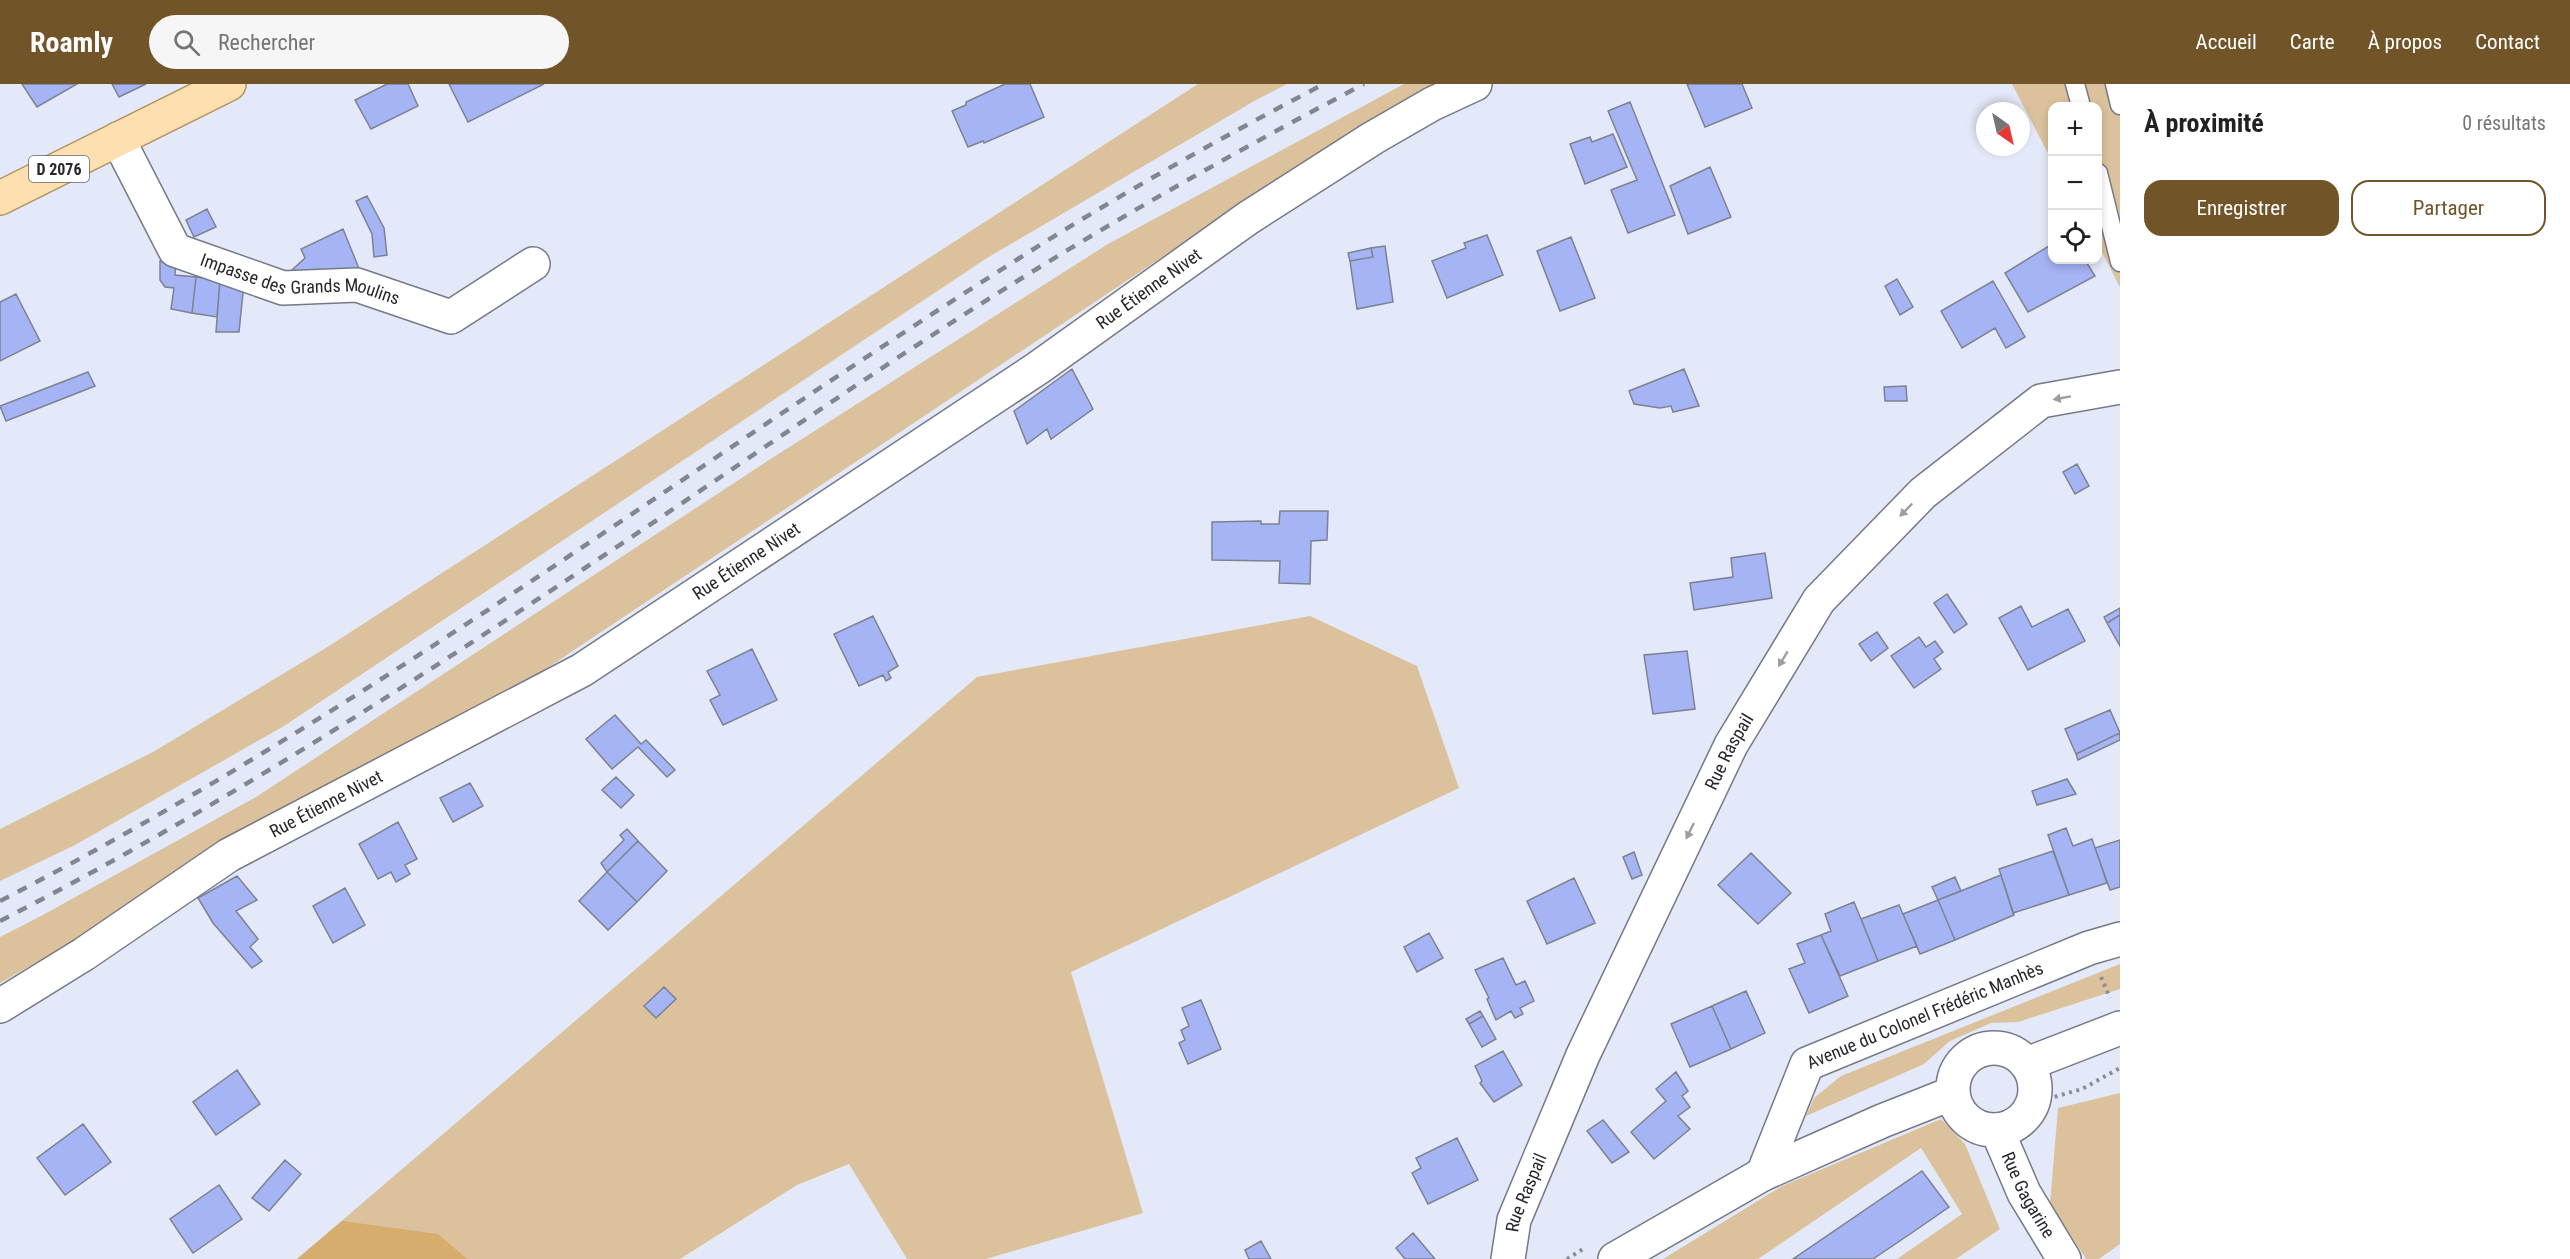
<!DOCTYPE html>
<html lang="fr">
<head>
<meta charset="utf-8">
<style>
	body { margin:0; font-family:"Roboto Condensed",sans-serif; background:#f6f6f6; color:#202124 }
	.controls { position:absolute; right:18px; top:18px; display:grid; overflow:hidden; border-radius:12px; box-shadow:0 3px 9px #0003 }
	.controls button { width:54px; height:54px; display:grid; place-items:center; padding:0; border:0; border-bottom:2px solid #e0e0e0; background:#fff; color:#202124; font:30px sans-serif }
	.compass { position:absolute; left:1976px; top:18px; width:54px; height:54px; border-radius:50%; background:#fff; box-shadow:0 3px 9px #0003; rotate:146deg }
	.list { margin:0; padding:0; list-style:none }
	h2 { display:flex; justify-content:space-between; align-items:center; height:78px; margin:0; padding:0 24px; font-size:26px }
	h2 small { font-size:20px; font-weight:400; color:#757577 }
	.actions { display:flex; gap:12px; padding:18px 24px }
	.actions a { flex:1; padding:14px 0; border:2px solid #715528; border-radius:18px; text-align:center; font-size:21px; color:#715528 }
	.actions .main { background:#715528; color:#fff }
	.icon { flex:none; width:33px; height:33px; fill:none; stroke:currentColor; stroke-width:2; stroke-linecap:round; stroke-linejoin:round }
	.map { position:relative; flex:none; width:2120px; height:1175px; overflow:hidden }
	header { display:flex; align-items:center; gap:36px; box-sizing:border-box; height:84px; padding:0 30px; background:#715528; color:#fff }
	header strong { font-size:28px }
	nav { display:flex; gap:33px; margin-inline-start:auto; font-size:21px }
	.search { width:420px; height:54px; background:#f6f6f6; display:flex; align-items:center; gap:15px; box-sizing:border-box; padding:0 21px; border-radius:33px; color:#757577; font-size:22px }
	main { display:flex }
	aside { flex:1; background:#fff }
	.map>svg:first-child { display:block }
	.green { fill:#dbc29c }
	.forest { fill:#d6ad6d }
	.building { fill:#a4b4f5; stroke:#7d8190; stroke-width:1.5 }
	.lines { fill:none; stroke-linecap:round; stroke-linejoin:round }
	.service-casing { stroke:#757987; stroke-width:21 }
	.minor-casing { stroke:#757987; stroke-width:36 }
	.tertiary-casing { stroke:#757987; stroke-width:36 }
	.primary-casing { stroke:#b29261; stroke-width:36 }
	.path { stroke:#898d98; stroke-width:4; stroke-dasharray:3 4.5; stroke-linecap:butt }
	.service { stroke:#fff; stroke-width:18 }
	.minor { stroke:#fff; stroke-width:33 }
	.tertiary { stroke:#fff; stroke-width:33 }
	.primary { stroke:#fee0b0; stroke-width:33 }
	.rail { stroke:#838691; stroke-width:4.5; stroke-dasharray:10 10; stroke-linecap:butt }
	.oneway { fill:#9d9ea1 }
	.labels { text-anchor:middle; stroke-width:6; stroke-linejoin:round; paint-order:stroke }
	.shield { fill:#fff; stroke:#67686d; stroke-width:1.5 }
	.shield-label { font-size:16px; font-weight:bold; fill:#26282e }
	.street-label { font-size:18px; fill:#26282e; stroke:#fff }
</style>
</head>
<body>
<header>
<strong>Roamly</strong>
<div class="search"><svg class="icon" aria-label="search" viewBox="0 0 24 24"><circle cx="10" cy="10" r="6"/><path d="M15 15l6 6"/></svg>Rechercher</div>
<nav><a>Accueil</a><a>Carte</a><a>À propos</a><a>Contact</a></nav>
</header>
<main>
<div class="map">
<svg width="2120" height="1175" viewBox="0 0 2120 1175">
	<rect width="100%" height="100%" fill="#e4e9f9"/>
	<path class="green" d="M1198,0H1287L1256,16L987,174L284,642L75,761L0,797V745L153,668L329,562Z
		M1404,0H1448L1213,139L507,611L0,899V853L41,832L256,713L769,376L1108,160Z
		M2012,0H2120V203L2098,161V22H2052V77Z
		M1310,532L1417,582L1459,704L1071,888L1143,1129L986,1175H907L849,1080L797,1101L680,1175H297L977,593Z
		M2120,880V905L2018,938L1991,939L1950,957L1924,980L1806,1032L1814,1014L1841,992Z
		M2120,1009V1160L2099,1175H2086L2050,1120L2058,1024Z
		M1941,1035L1965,1060L2000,1145L1956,1175H1897L1962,1130L1921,1064L1758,1175H1663L1782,1102Z"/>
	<path class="forest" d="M342,1137L438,1150L467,1175H297Z"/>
	<path class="building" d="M22,0H77L37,23Z
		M112,0H146L119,13Z
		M387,0H408L418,22L371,45L355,16Z
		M449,0H544L468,38Z
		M1005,0H1030L1044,33L984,59L983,57L968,63L952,27L966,21V18Z
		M1687,0H1742L1752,24L1705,43Z
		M1630,18L1675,131L1628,149L1611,106L1637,96L1608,27Z
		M1613,50L1627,83L1585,100L1570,60L1590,53L1592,58Z
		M1710,83L1731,133L1688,150L1670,102Z
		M367,112L384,144L387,171L374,173L372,150L356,117Z
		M207,125L216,143L194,153L186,136Z
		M343,145L360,187L293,190L292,186L305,174L301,165Z
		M1487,151L1503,191L1447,214L1432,177L1466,164L1464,159Z
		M1571,153L1595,214L1560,227L1537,167Z
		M2052,160V176H2085L2095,192L2028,228L2005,189Z
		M1385,162L1393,218L1357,225L1350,177L1373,173L1371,164Z
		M1371,164L1373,173L1350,177L1348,169Z
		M160,177L176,179L175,191L196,193L192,229L171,225L174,204L165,203L160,196Z
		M196,193L220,196L217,233L192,229Z
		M1897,195L1913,223L1900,231L1885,202Z
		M220,196L244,199L239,248H216Z
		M1993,197L2025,253L2006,264L1995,244L1962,264L1941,227Z
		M16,210L40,257L0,277V218Z
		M1072,285L1093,325L1051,355L1047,345L1027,360L1014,327Z
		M1684,285L1699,322L1673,328L1671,322L1660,324L1634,320L1629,307Z
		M88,288L95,302L6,337L0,322Z
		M1906,302L1907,317H1885L1884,303Z
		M2077,380L2089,402L2075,410L2063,388Z
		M1280,427H1328L1327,456L1311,457L1310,500L1279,499L1280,477L1212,476V438L1261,437V440H1279Z
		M1765,469L1772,514L1694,526L1690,499L1733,493L1731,474Z
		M1947,510L1967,540L1954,549L1934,519Z
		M2021,522L2032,543L2068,525L2085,557L2028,586L1999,534Z
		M2120,524V531L2107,539L2104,533Z
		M2120,531V562L2107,539Z
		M873,532L898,582L888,588L891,594L886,597L883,591L859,602L834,550Z
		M1877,548L1888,564L1871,577L1859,560Z
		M1919,553L1926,563L1935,557L1943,568L1934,575L1941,585L1914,604L1891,572Z
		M752,565L777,616L723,641L710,616L720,611L707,587Z
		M1687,567L1695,625L1653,630L1644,571Z
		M2110,626L2120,649L2076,670L2065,645Z
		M615,631L641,660L646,656L675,686L667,693L638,663L612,685L586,655Z
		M2120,649V656L2078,676L2076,670Z
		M616,693L634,711L621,724L602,706Z
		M2067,695L2076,710L2037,721L2032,707Z
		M470,699L483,722L453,738L440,714Z
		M398,738L417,775L405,781L410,790L396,798L391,788L378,795L359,760Z
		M2066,744L2073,762L2092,755L2107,799L2069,811L2048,751Z
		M627,745L638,757L607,788L601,779L624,756L620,751Z
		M2120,756V803L2110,806L2095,764Z
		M638,757L667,787L637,818L607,788Z
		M2053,767L2069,811L2013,829L1999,785Z
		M1634,768L1642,791L1632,795L1623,773Z
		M1751,769L1791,809L1758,840L1718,801Z
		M607,788L637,818L608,846L579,817Z
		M2001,791L2014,831L1955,856L1938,816Z
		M237,792L257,816L236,827L258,855L250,863L262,877L252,884L213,839L198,814Z
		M1955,793L1961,807L1938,816L1932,803Z
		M1574,794L1595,839L1547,860L1527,817Z
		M345,804L365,841L333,859L313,822Z
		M1938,816L1955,856L1920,870L1903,830Z
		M1854,818L1878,877L1840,892L1821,851L1831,847L1825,830Z
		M1899,821L1917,862L1878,877L1861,835Z
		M1429,849L1443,874L1417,888L1404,863Z
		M1821,851L1848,912L1809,929L1789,885L1805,879L1797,860Z
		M1503,874L1516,901L1525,897L1534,917L1520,924L1523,930L1515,934L1511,927L1496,936L1487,915L1489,914L1475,886Z
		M664,903L676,915L656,934L644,922Z
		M1746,907L1765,949L1731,965L1712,922Z
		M1201,916L1221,965L1188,980L1179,959L1185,956L1181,946L1189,942L1182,924Z
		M1712,922L1731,965L1690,983L1671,940Z
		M1480,927L1483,932L1469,940L1466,935Z
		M1483,932L1496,955L1482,963L1469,940Z
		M1503,967L1522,1001L1494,1018L1480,999L1482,997L1475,982Z
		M237,986L260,1020L216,1051L193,1018Z
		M1676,988L1688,1007L1682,1012L1690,1023L1678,1032L1690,1045L1654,1075L1631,1048L1666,1017L1656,1005Z
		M1603,1036L1629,1068L1612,1079L1587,1047Z
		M83,1040L111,1078L65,1111L37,1074Z
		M1457,1054L1478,1096L1428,1120L1412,1089L1421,1084L1416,1074Z
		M285,1076L301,1090L269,1127L252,1114Z
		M1922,1087L1949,1123L1913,1148L1873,1175H1793Z
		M219,1101L242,1135L193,1169L170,1135Z
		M1413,1149L1435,1175H1405L1396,1164Z
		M1261,1157L1271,1175H1249L1245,1166Z"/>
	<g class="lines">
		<defs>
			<path id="service" d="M2075,0L2081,22
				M2115,0L2120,21
				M2098,89L2120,178"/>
			<g id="minor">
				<path id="s1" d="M118,55L175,166L283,204L357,201L451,233L533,180"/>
				<path id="s2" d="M0,922L84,870L229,771L582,586L1038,284L1248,134L1373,54L1432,20L1475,0"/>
				<path id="s3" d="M1997,1046L2024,1109L2064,1175"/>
				<path id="s4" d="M1763,1090L1807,980L2089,864L2120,855"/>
				<path id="s5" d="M1508,1175L1514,1136L1583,971L1731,661L1819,516L1923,409L2041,317L2120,303"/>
			</g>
			<path id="tertiary" d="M1953 1005a41 41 0 1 1 82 0a41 41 0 1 1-82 0Z
				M2027,980L2120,944
				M1615,1175L1763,1090L1882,1037L1953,1009"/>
			<path id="primary" d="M0,114L229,0"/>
		</defs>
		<use href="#service" class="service-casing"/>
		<use href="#minor" class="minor-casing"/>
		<use href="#tertiary" class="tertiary-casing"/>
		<use href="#primary" class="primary-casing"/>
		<path class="path" d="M2101,893L2110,914
			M2033,1019L2082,1005L2120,984
			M1567,1175L1583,1165"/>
		<use href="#service" class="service"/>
		<use href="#minor" class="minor"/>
		<use href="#tertiary" class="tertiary"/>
		<use href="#primary" class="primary"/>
		<path class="rail" d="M0,817C358,633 679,389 1018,175C1117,112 1220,54 1324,0
			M0,837C203,733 395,610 585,484C735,385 882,280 1035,186C1142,120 1252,59 1364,0"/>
	</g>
	<defs><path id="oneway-solid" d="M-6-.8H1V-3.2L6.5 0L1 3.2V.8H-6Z" transform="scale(1.5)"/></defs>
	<g class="oneway">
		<use href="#oneway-solid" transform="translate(2062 314) rotate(170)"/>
		<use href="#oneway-solid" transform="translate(1906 426) rotate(134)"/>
		<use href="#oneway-solid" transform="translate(1783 575) rotate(121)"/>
		<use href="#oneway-solid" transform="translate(1690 747) rotate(116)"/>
	</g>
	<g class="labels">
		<rect class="shield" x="29" y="72" width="60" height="26" rx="4.5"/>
		<g class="shield-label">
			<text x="59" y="91">D 2076</text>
		</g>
		<g class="street-label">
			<text dy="6" stroke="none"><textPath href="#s1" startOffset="255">Impasse des Grands Moulins</textPath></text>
			<text dy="6" stroke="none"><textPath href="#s2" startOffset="1356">Rue Étienne Nivet</textPath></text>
			<text dy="6" stroke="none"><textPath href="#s2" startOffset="870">Rue Étienne Nivet</textPath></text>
			<text dy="6" stroke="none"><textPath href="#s5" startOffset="555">Rue Raspail</textPath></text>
			<text dy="6" stroke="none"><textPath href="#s2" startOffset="384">Rue Étienne Nivet</textPath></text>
			<text dy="6" stroke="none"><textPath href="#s4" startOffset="246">Avenue du Colonel Frédéric Manhès</textPath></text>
			<text dy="6" stroke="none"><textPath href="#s5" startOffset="69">Rue Raspail</textPath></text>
			<text dy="6" stroke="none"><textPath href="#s3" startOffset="72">Rue Gagarine</textPath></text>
		</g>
	</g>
</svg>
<div class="controls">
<button>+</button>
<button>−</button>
<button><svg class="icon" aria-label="locate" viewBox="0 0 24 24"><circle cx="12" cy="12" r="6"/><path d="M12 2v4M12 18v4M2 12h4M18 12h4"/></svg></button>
</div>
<svg class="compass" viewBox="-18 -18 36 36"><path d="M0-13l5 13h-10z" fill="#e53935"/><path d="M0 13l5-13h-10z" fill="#757577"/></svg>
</div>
<aside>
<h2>À proximité<small>0 résultats</small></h2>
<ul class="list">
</ul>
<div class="actions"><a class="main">Enregistrer</a><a>Partager</a></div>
</aside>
</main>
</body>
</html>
